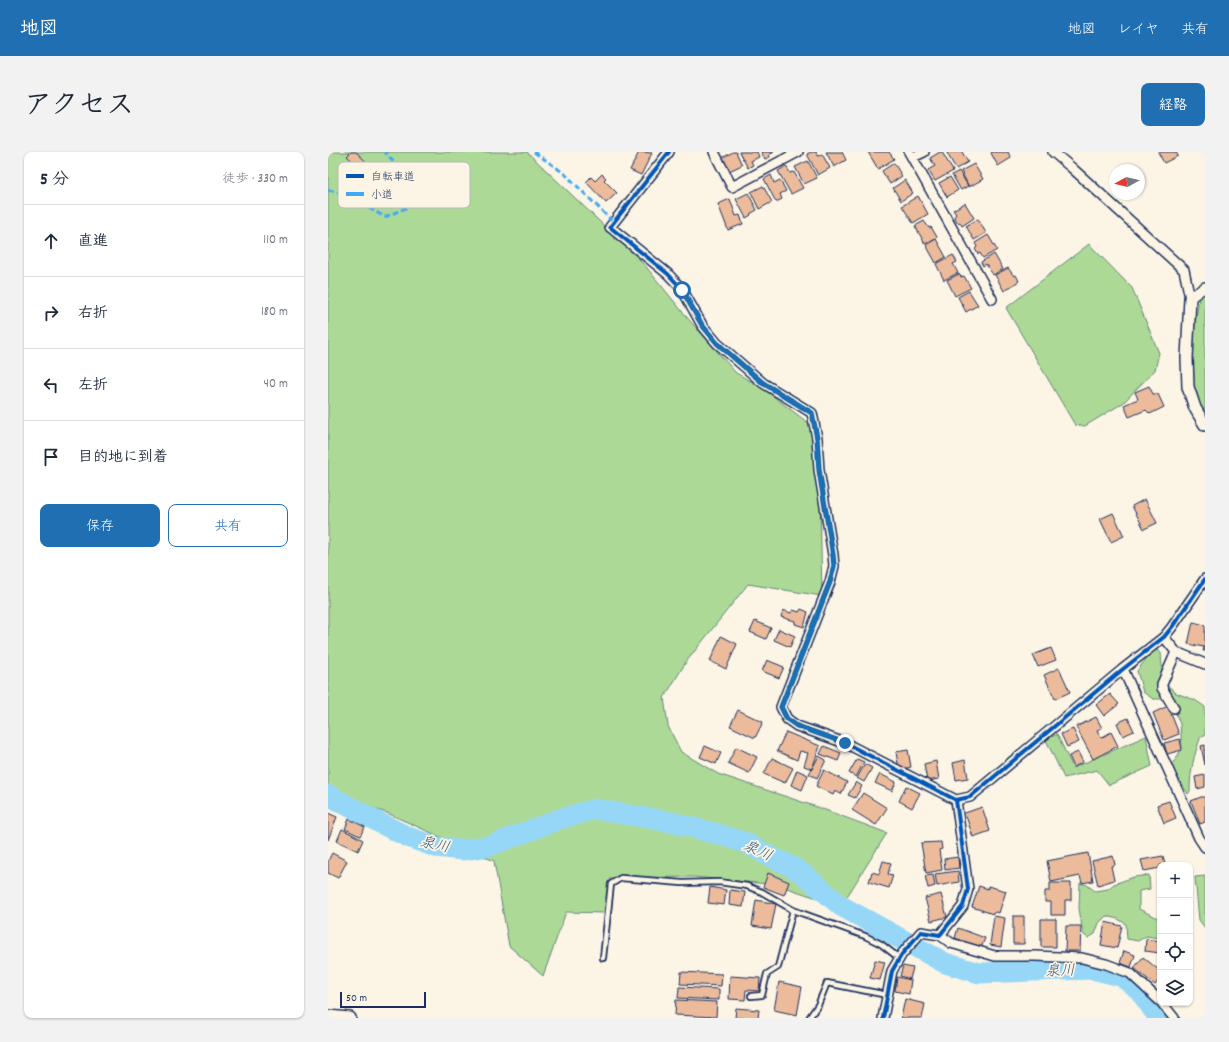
<!DOCTYPE html>
<html lang="ja">
<head>
<meta charset="utf-8">
<style>
	body { margin:0; font-family:Dekko,"Klee One",sans-serif; background:#f2f2f3; color:#1f2937 }
	.controls { position:absolute; right:12px; bottom:12px; display:grid; overflow:hidden; border-radius:8px; box-shadow:0 1px 3px #0004 }
	.controls button { width:36px; height:36px; display:grid; place-items:center; padding:0; border:0; border-bottom:1px solid #e0e1e3; background:#fff; color:#1f2937; font:20px sans-serif }
	.compass { position:absolute; left:781px; top:12px; width:36px; height:36px; border-radius:50%; background:#fff; box-shadow:0 1px 3px #0004; rotate:262deg }
	.scale { position:absolute; left:12px; bottom:10px; width:86px; box-sizing:border-box; padding-left:4px; border:2px solid #1b2f5e; border-top:0; font-size:11px; line-height:14px; white-space:nowrap; color:#1b2f5e; -webkit-text-stroke:3px #fcf5e5; paint-order:stroke }
	.stop { position:absolute; width:12px; height:12px; margin:-9px; border:3px solid #1f6fb2; border-radius:50%; background:#fff }
	.stop.end { background:#1f6fb2; border-color:#fff; box-shadow:0 1px 4px #0008 }
	.list { margin:0; padding:0; list-style:none }
	h2 { display:flex; justify-content:space-between; align-items:center; height:52px; margin:0; padding:0 16px; font-size:17px }
	h2 small { font-size:13px; font-weight:400; color:#747a83 }
	.list li { display:grid; grid-template-columns:26px 1fr auto; gap:12px; align-items:center; box-sizing:border-box; height:72px; padding:0 16px; border-top:1px solid #e0e1e3 }
	.list b { display:block; font-size:15px; white-space:nowrap }
	.list em { font-size:13px; font-style:normal; color:#747a83 }
	.actions { display:flex; gap:8px; padding:12px 16px }
	.actions a { flex:1; padding:9px 0; border:1px solid #1f6fb2; border-radius:8px; text-align:center; font-size:14px; color:#1f6fb2 }
	.actions .main { background:#1f6fb2; color:#fff }
	.icon { flex:none; width:22px; height:22px; fill:none; stroke:currentColor; stroke-width:2; stroke-linecap:round; stroke-linejoin:round }
	.map { position:relative; flex:none; width:877px; height:866px; overflow:hidden; border-radius:8px }
	header { display:flex; align-items:center; gap:24px; box-sizing:border-box; height:56px; padding:0 20px; background:#1f6fb2; color:#fff }
	header strong { font-size:19px }
	nav { display:flex; gap:22px; margin-inline-start:auto; font-size:14px }
	.intro { display:flex; align-items:center; justify-content:space-between; box-sizing:border-box; height:96px; padding:0 24px }
	h1 { margin:0; font-size:28px }
	.button { padding:10px 18px; border-radius:8px; background:#1f6fb2; color:#fff; font-size:14px; font-weight:700 }
	main { display:flex; gap:24px; padding:0 24px }
	aside { flex:1; background:#fff; border-radius:8px; box-shadow:0 1px 3px #0004 }
	.map>svg:first-child { display:block }
	.green { fill:#add997; stroke:#64847a }
	.lines { fill:none; stroke-linecap:round; stroke-linejoin:round }
	.river { stroke:#96d7f8; stroke-width:21 }
	.building { fill:#ecbb9c; stroke:#1b2f5e }
	.service-casing { stroke:#1b2f5e; stroke-width:8 }
	.minor-casing { stroke:#1b2f5e; stroke-width:12 }
	.tertiary-casing { stroke:#1b2f5e; stroke-width:14 }
	.service { stroke:#fcf5e5; stroke-width:4.5 }
	.minor { stroke:#fcf5e5; stroke-width:9 }
	.tertiary { stroke:#fcf5e5; stroke-width:11 }
	.quiet { stroke:#3fa9f5; stroke-width:3; stroke-dasharray:6 3; stroke-linecap:butt }
	.cycleway-casing { stroke:#fcf5e5; stroke-width:6 }
	.cycleway { stroke:#0057b8; stroke-width:4 }
	.route { stroke:#1f6fb2; stroke-width:5 }
	.labels { text-anchor:middle; stroke-width:3.5; stroke-linejoin:round; paint-order:stroke }
	.water-label { font-size:15px; font-style:italic; fill:#3a5984; stroke:#fcf5e5 }
	.key { fill:#fcf5e5; stroke:#b8babc; stroke-width:1 }
	.key-label { font-size:11px; fill:#1b2f5e }
</style>
</head>
<body>
<header>
<strong>地図</strong>
<nav><a>地図</a><a>レイヤ</a><a>共有</a></nav>
</header>
<div class="intro"><h1>アクセス</h1><a class="button">経路</a></div>
<main>
<aside>
<h2>5 分<small>徒歩 · 330 m</small></h2>
<ul class="list">
<li><svg class="icon" aria-label="ahead" viewBox="0 0 24 24"><path d="M12 20V5M6 11l6-6 6 6"/></svg><div><b>直進</b></div><em>110 m</em></li>
<li><svg class="icon" aria-label="right" viewBox="0 0 24 24"><path d="M7 20v-9h11M14 6l5 5-5 5"/></svg><div><b>右折</b></div><em>180 m</em></li>
<li><svg class="icon" aria-label="left" viewBox="0 0 24 24"><path d="M17 20v-9H6M10 6l-5 5 5 5"/></svg><div><b>左折</b></div><em>40 m</em></li>
<li><svg class="icon" aria-label="arrive" viewBox="0 0 24 24"><path d="M6 21V4h12l-3 4 3 4H6"/></svg><div><b>目的地に到着</b></div></li>
</ul>
<div class="actions"><a class="main">保存</a><a>共有</a></div>
</aside>
<div class="map">
<svg width="877" height="866" viewBox="0 0 877 866">
	<rect width="100%" height="100%" fill="#fcf5e5"/>
	<filter id="ink" filterUnits="userSpaceOnUse"><feTurbulence type="fractalNoise" baseFrequency=".025" numOctaves="2"/><feDisplacementMap in="SourceGraphic" scale="8" xChannelSelector="R" yChannelSelector="G"/><feConvolveMatrix kernelMatrix="1 2 1 2 8 2 1 2 1" color-interpolation-filters="sRGB"/></filter>
	<g filter="url(#ink)">
		<path class="green" d="M0,0H199L315,111L362,169L408,221L433,235L483,273L492,348L494,444L420,432L358,510L336,546L340,574L353,600L390,622L492,656L559,681L513,754L450,733L366,725L282,726L276,761L238,760L215,824L181,794L166,709L59,661L8,644L0,637Z
			M761,92L804,136L831,201L827,218L795,251L757,274L747,273L678,156Z
			M877,139V264L864,235L866,179L871,146Z
			M826,496L833,501L835,529L848,541L867,548L877,555V584H873C866,603 862,619 862,639L860,642L842,614L848,607L854,596L852,572L846,556L836,547H825L815,540L809,519Z
			M729,582L745,616L818,584L824,614L781,633L769,618L736,626L718,588Z
			M821,723L822,737L811,739V757L832,767L830,786L818,784L810,789L799,787L798,772L790,767L778,764L771,771L767,782L760,786L755,782L751,756L752,731L759,733L767,739L780,737L786,732L806,725Z
			M877,724V776L871,768L867,725Z"/>
		<g class="lines">
			<path class="river" d="M0,643L52,671L80,685L108,695L134,698L161,694L232,667L267,657L343,670L393,683L418,691L441,704L463,714L478,724L513,754L617,811L651,821L764,817L793,824L811,838L831,866"/>
		</g>
		<path class="building" d="M23,0H28L72,42L66,49L19,4Z
			M311,0L324,1L313,23L302,18Z
			M405,0H408L414,13L401,19L394,6Z
			M411,0H429L431,5L423,9L425,13L420,16Z
			M433,0H446L441,3L442,5L437,7Z
			M483,0H488L490,4L494,2L502,16L490,23L479,2Z
			M498,0H514L518,8L506,15Z
			M540,0H561L566,7L550,17Z
			M612,0H614L625,19L607,29L600,18L607,14L602,6Z
			M621,0H634L640,10L628,17L619,1Z
			M664,0H680L683,6L670,14L663,1Z
			M830,0H848L850,4L836,11Z
			M480,9L489,26L476,32L467,15Z
			M566,11L574,24L562,32L554,19Z
			M646,12L655,27L641,35L633,19Z
			M458,14L462,21L466,20L475,36L463,42L450,19Z
			M631,19L640,34L633,38L624,23Z
			M274,22L278,26L276,28L289,41L278,51L258,30L263,25L267,29Z
			M443,23L446,31L452,28L458,39L452,42L454,47L448,50L436,27Z
			M622,25L630,38L619,45L611,31Z
			M577,28L585,41L573,49L565,36Z
			M435,34L444,50L431,57L423,40Z
			M420,41L429,58L422,62L423,63L418,66L408,47Z
			M590,44L600,62L585,71L574,54Z
			M402,47L408,64L412,63L415,72L400,78L390,52Z
			M637,51L646,66L634,74L632,70L630,71L626,65L628,62L625,58Z
			M650,67L658,81L646,88L638,74Z
			M596,69L601,76L603,75L609,85L597,92L587,74Z
			M660,83L669,98L655,106L652,101L650,102L647,97L649,95L647,91Z
			M608,87L618,105L608,111L598,93Z
			M666,102L675,117L665,123L658,112L655,114L653,110Z
			M625,103L629,110L625,112L630,121L616,128L608,112Z
			M680,116L686,124L688,123L691,129L676,139L667,123Z
			M631,122L633,125L636,124L643,136L627,144L619,128Z
			M641,139L650,153L638,160L630,145Z
			M821,234L825,242H830L836,255L822,262L818,258L801,265L796,253L810,247L807,240Z
			M817,347L829,371L816,377L804,354Z
			M785,361L796,384L783,390L772,367Z
			M473,457L480,460L476,475L467,472V469L453,465L455,458L463,461L465,458L471,460Z
			M427,469L443,476L438,487L422,480Z
			M865,470L877,473V499H875L876,495L860,492Z
			M451,477L467,484L462,495L446,488Z
			M393,484L409,492L398,517L382,509Z
			M723,496L728,508L710,515L705,503Z
			M439,508L456,515L451,526L434,519Z
			M731,516L742,540L727,547L716,523Z
			M782,542L791,552L776,564L768,553Z
			M840,554L851,582L836,588L825,561Z
			M410,558L435,570L427,586L402,574Z
			M768,565L774,576L769,578L773,586L783,580L790,594L765,607L748,575Z
			M800,566L806,579L795,584L789,571Z
			M745,577L751,590L739,595L733,582Z
			M458,580L492,594L484,617L476,614L480,601L472,599L469,608L449,599Z
			M852,587L854,598L839,602L836,591Z
			M877,593V613L873,594Z
			M377,594L393,601L388,612L372,605Z
			M496,594L513,601L510,609L492,602Z
			M408,595L429,605L421,621L400,611Z
			M580,598L583,615L571,618L568,600Z
			M750,600L755,610L746,615L741,604Z
			M491,604L498,608L489,626L481,622Z
			M444,606L465,616L457,631L436,622Z
			M529,607L536,610L528,625L521,621Z
			M637,608L640,626L628,628L625,611Z
			M608,609L611,627L599,629L596,612Z
			M537,612L544,616L536,630L529,626Z
			M469,618L480,623L474,638L463,633Z
			M496,618L519,630L513,642L507,639L505,643L488,634Z
			M552,622L568,630L564,639L547,631Z
			M877,623V635L869,637L867,625Z
			M528,630L534,634L527,646L520,643Z
			M578,634L592,641L584,656L571,649Z
			M535,641L559,656L548,673L524,658Z
			M873,645H877V670L872,672L863,649Z
			M841,649L848,666L836,671L829,653Z
			M654,655L662,679L645,685L637,661Z
			M0,661L9,665L0,688Z
			M21,667L37,675L32,684L17,677Z
			M14,677L35,688L30,699L9,689Z
			M613,690L614,697L611,698L614,718L598,721L593,691Z
			M4,701L19,709L10,726L0,721V709Z
			M760,701L765,729L754,731L752,724L723,730L719,709Z
			M785,704L787,713L783,714L786,728L770,733L764,709Z
			M835,704L837,713H832V716L816,719L813,708Z
			M630,705L631,716L617,718L616,707Z
			M555,709L563,711L560,722L565,723L561,736L541,730L544,720L551,722Z
			M630,719L631,730L609,734L607,722Z
			M440,721L461,730L456,743L435,735Z
			M605,723L607,734L600,736L597,724Z
			M722,731H743V748H737V763H723V750H717V739H722Z
			M651,734L660,737V734L678,739L671,761L667,760L665,762L644,755Z
			M382,735L398,738L396,753L380,751Z
			M402,738L417,740L415,755L401,753Z
			M613,742L619,765L603,769L597,746Z
			M428,748L448,752L443,777L424,774Z
			M666,764L677,766L673,795L662,793Z
			M685,764H696V792H685Z
			M713,767H728V795H713Z
			M777,770L794,774L789,796L773,793Z
			M738,774H753L752,799H737Z
			M630,776L657,786L653,796L627,786Z
			M818,787L832,789V801L817,799Z
			M796,799L807,803L803,815L792,811Z
			M815,805L832,819V827L827,833L806,816Z
			M547,808L557,810L552,828L542,826Z
			M575,814L585,816L582,827L572,824Z
			M353,820L394,822L393,834L352,832Z
			M402,824L432,826L431,839L418,838L417,848L401,847Z
			M569,825L583,828L581,842L567,839Z
			M451,830L474,835L469,863L446,858Z
			M351,835L391,837V848L350,846Z
			M577,847L597,852L594,866H573Z
			M348,848L389,850L388,865L347,863Z
			M408,856L431,858L430,866H407Z"/>
		<g class="lines">
			<defs>
				<path id="service" d="M465,758L537,784L553,792L571,806
					M275,806L283,732L293,726L354,731L391,730L419,734L434,740L465,758L450,815L439,822L434,843L423,844
					M481,866L490,853L499,831L559,843"/>
				<path id="minor" d="M341,0L282,75L340,122L354,137L374,173L389,191L435,231L484,261L489,286L491,318L505,403L506,414L502,430L453,555L459,567L469,574L517,591L628,648L640,737L635,754L612,783L593,780L574,802L564,819L555,866
					M386,0L404,35L470,0
					M581,0L664,147
					M725,0L744,16L856,118L862,146L877,135
					M585,5L596,0
					M836,485L848,500L877,512
					M795,517L871,686L877,695
					M846,556L834,536V532L848,500
					M628,648L642,645L795,517L836,485L844,475L877,427
					M612,783L623,791L667,804H707L754,806L778,812L802,821L832,849
					M834,851L846,866"/>
				<path id="tertiary" d="M862,146L859,206L860,235L867,256L877,273
					M0,864L22,866"/>
			</defs>
			<use href="#service" class="service-casing"/>
			<use href="#minor" class="minor-casing"/>
			<use href="#tertiary" class="tertiary-casing"/>
			<use href="#service" class="service"/>
			<use href="#minor" class="minor"/>
			<use href="#tertiary" class="tertiary"/>
			<path class="quiet" d="M206,0L236,21L285,70
				M0,38L14,41L57,65L80,55L88,37L57,0"/>
			<defs>
				<path id="cycleway" d="M341,0L282,75L340,122L354,137L374,173L389,191L435,231L484,261L489,286L491,318L505,403L506,414L502,430L453,555L459,567L469,574L517,591L628,648L640,737L635,754L612,783L593,780L574,802L564,819L555,866
					M628,648L642,645L795,517L836,485L844,475L877,427"/>
			</defs>
			<use href="#cycleway" class="cycleway-casing"/>
			<use href="#cycleway" class="cycleway"/>
		</g>
	</g>
	<g class="lines" filter="url(#ink)">
		<path class="route" d="M354,138L374,173L389,191L435,231L484,261L489,286L491,318L505,403L506,414L502,430L453,555L459,567L469,574L517,591"/>
	</g>
	<g class="labels">
		<g class="water-label">
			<text transform="translate(107 692) rotate(13)" y="5">泉川</text>
			<text transform="translate(430 698) rotate(25)" y="5">泉川</text>
			<text transform="translate(732 818) rotate(-2)" y="5">泉川</text>
		</g>
	</g>
	<rect x="10" y="10" width="132" height="46" rx="6" class="key"/>
	<rect x="18" y="22" width="18" height="4" fill="#0057b8"/>
	<rect x="18" y="40" width="18" height="4" fill="#3fa9f5"/>
	<g class="key-label">
		<text x="43" y="28">自転車道</text>
		<text x="43" y="46">小道</text>
	</g>
</svg>
<div class="controls">
<button>+</button>
<button>−</button>
<button><svg class="icon" aria-label="locate" viewBox="0 0 24 24"><circle cx="12" cy="12" r="6"/><path d="M12 2v4M12 18v4M2 12h4M18 12h4"/></svg></button>
<button><svg class="icon" aria-label="layers" viewBox="0 0 24 24"><path d="M12 4l9 5-9 5-9-5zM3 14l9 5 9-5"/></svg></button>
</div>
<svg class="compass" viewBox="-18 -18 36 36"><path d="M0-13l5 13h-10z" fill="#e53935"/><path d="M0 13l5-13h-10z" fill="#747a83"/></svg>
<div class="scale">50 m</div>
<div class="stop" style="left:354px;top:138px"></div>
<div class="stop end" style="left:517px;top:591px"></div>
</div>
</main>
</body>
</html>
